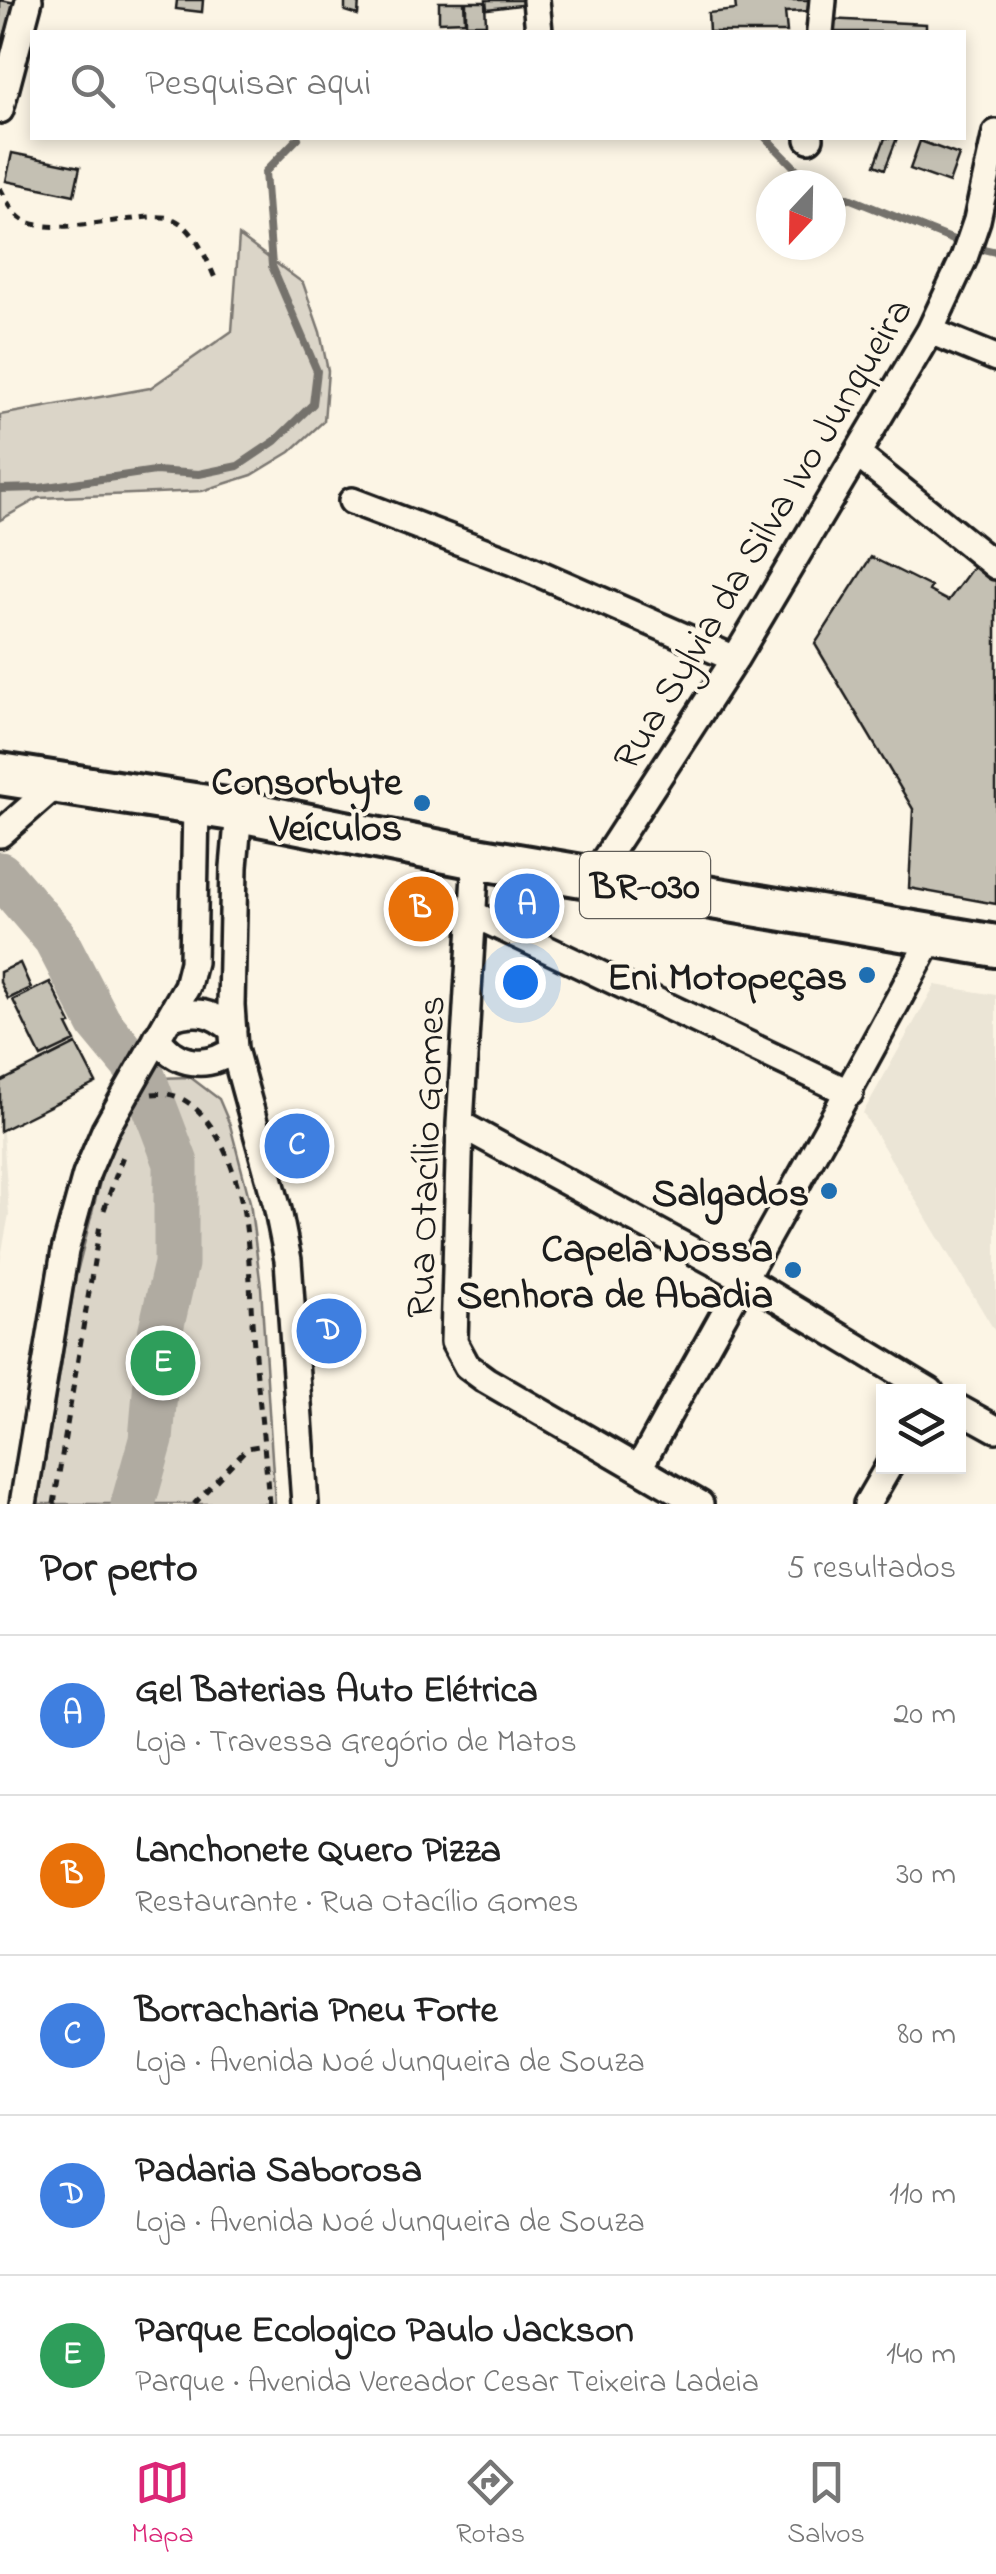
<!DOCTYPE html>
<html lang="pt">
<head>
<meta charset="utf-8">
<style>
	body { margin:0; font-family:"Indie Flower",sans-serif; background:#f6f6f6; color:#222 }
	.controls { position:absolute; right:30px; bottom:30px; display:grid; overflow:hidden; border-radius:0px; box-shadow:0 5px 15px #0003 }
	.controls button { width:90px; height:90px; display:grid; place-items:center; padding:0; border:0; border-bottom:2px solid #e0e0e0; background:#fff; color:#222; font:50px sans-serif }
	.compass { position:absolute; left:756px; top:170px; width:90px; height:90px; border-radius:50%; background:#fff; box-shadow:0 5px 15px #0003; rotate:202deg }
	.you { position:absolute; left:520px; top:982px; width:35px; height:35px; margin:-25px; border:8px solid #fff; border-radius:50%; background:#1a73e8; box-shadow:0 0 0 15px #1a73e833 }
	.badge { display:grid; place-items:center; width:65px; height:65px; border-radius:50%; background:#db2777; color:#fff; font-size:32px; font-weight:700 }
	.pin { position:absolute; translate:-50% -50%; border:5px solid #fff; box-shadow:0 2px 10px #0006 }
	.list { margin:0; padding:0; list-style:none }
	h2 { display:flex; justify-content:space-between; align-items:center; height:130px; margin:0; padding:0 40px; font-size:42px }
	h2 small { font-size:32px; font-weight:400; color:#767676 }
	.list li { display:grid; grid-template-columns:65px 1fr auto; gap:30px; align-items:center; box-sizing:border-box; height:160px; padding:0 40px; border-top:2px solid #e0e0e0 }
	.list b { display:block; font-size:38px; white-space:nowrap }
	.list p { margin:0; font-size:32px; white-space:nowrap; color:#767676 }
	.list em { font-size:32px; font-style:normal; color:#767676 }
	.icon { flex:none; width:55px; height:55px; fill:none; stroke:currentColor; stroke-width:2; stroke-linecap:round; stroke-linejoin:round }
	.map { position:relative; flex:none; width:996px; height:1504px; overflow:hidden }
	.search { position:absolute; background:#fff; box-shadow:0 5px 15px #0003; left:30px; right:30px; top:30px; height:110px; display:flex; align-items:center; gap:25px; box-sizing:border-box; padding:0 35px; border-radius:0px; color:#767676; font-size:38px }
	.sheet { height:930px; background:#fff }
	nav { display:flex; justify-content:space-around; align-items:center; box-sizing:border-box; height:140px; border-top:2px solid #e0e0e0; background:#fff; font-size:28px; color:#767676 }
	nav a { display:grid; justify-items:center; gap:5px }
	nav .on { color:#db2777 }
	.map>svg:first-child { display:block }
	.built { fill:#ebe5d6 }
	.green { fill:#dbd5c8; stroke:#7c7872; stroke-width:2.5 }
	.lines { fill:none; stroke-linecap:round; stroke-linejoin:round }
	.stream { stroke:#75726c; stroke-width:8 }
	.river { stroke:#b0aba1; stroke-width:45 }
	.building { fill:#c4c0b3; stroke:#1c1c1c; stroke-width:2.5 }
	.street-casing { stroke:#1c1c1c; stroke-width:32 }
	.primary-casing { stroke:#1c1c1c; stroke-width:48 }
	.path { stroke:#1c1c1c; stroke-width:5; stroke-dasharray:8 8; stroke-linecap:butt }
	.street { stroke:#fcf5e5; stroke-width:25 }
	.primary { stroke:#fcf5e5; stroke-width:40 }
	.poi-dot { fill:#1f6fb2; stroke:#fcf5e5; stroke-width:4 }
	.labels { text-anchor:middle; stroke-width:8; stroke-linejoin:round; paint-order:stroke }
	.shield { fill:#fcf5e5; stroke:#5f5d58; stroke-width:2.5 }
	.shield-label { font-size:38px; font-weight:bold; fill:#1c1c1c }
	.street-label { font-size:40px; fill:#1c1c1c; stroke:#fcf5e5 }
	.poi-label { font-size:40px; font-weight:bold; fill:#1c1c1c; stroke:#fcf5e5; text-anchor:end }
</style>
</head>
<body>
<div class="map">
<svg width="996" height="1504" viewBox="0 0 996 1504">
	<rect width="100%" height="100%" fill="#fcf5e5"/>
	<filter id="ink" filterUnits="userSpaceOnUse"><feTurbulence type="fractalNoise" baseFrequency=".01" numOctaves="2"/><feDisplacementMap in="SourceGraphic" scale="20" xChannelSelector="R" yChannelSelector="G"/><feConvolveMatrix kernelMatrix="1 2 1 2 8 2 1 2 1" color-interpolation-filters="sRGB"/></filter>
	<g filter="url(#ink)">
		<path class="built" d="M935,985L996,995V1333L863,1113Z
			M0,1092L9,1214L0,1262Z"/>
		<path class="green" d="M239,236L303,283L320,332L328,371L324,421L290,452L252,475L202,491L39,498L0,520V415L150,388L232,331Z
			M190,1077L219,1099L230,1125L250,1202L261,1287L275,1504H38L76,1276L108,1150L142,1087L158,1078Z"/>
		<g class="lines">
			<path class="stream" d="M766,138L808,181L817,185
				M831,191L966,245L996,252
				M0,489L40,488L155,471L199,474L238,466L275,441L313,404L317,371L272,266L265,172L298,138"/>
			<path class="river" d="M0,874L55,938L99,1023L143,1076L176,1163V1264L160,1333L151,1440L133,1504"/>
		</g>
		<path class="building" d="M0,0L16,3L2,42L0,41Z
			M177,0H203L202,12L176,9Z
			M345,0H359L358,15L345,11Z
			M486,0H528L529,4L487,9Z
			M735,0H811L810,11L785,12L787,32H709L708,13L736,10Z
			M439,2H464L465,21L439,22Z
			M466,2H485L486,24H466Z
			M827,19L926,24V32H826Z
			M885,138H897L885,169L875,165Z
			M920,141L959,155L949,183L910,169Z
			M12,153L80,167L74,195L6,181Z
			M871,557L931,587L929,591L948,601L975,564L996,580V904L909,888L913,809L815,644Z
			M20,963L31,988L8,999L0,982V972Z
			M50,982L71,1024L67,1025L75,1041L41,1057L13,1000Z
			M76,1044L96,1083L0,1131V1082Z"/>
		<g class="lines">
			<defs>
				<path id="street" d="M536,0L539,32
					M820,32L823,0
					M0,110L29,0
					M809,139L810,138
					M930,331L996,358
					M858,455L996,566
					M352,501L513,562L735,659
					M239,811L234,867L231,1005L234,1049L278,1210L288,1260L305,1504
					M0,834L58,783
					M476,858L460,1124L454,1342L467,1366L486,1380L700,1504
					M594,876L735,659L930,331L964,258L977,220L996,133
					M473,914L850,1093
					M169,1018C196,1009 211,1011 233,1030
					M157,1037C175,1066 208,1070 234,1049
					M460,1124L743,1278L930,1391
					M958,1408L996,1429
					M639,1468C736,1290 838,1115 932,936
					M23,1504L65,1251L86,1175L105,1130L187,986L193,962L196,806
					M867,1504L889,1466"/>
				<path id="primary" d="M0,774L239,811L476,858L996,946"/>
			</defs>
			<use href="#street" class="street-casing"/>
			<use href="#primary" class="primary-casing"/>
			<path class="path" d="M0,188C6,199 12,213 23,220C48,234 105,221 133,219C145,217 161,215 173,219C196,229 208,262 217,283
				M152,1094C205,1086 233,1162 242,1203C251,1246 249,1291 253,1334C258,1391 265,1447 269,1504
				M104,1210L125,1150
				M54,1504L100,1225
				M194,1504L247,1448L264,1445"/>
			<use href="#street" class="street"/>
			<use href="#primary" class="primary"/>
		</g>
	</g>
	<g class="poi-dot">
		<circle cx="422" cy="803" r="10"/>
		<circle cx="867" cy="975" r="10"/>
		<circle cx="829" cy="1191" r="10"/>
		<circle cx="793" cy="1270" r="10"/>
	</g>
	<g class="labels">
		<rect class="shield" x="580" y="852" width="130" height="66" rx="8"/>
		<g class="shield-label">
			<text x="645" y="898">BR-030</text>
		</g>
		<g class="street-label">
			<text transform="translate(761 533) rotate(-59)" y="14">Rua Sylvia da Silva Ivo Junqueira</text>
			<text transform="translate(424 1157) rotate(-88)" y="14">Rua Otacílio Gomes</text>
		</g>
		<g class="poi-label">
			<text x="402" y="794">Consorbyte<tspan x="402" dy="46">Veículos</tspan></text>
			<text x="847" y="989">Eni Motopeças</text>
			<text x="809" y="1205">Salgados</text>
			<text x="773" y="1261">Capela Nossa<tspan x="773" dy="46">Senhora de Abadia</tspan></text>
		</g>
	</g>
</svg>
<div class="controls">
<button><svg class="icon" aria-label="layers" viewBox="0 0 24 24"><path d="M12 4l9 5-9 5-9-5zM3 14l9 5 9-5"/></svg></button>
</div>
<svg class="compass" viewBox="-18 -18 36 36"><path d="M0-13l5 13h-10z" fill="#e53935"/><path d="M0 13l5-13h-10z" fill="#767676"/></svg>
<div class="you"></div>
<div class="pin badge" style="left:527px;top:906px;background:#3f7fe0">A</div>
<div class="pin badge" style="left:421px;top:909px;background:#e8710a">B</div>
<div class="pin badge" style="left:297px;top:1146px;background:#3f7fe0">C</div>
<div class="pin badge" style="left:329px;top:1331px;background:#3f7fe0">D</div>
<div class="pin badge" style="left:163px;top:1363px;background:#2e9e5b">E</div>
<div class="search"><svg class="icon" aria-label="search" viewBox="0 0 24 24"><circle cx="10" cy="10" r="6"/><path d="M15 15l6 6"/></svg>Pesquisar aqui</div>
</div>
<section class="sheet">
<h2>Por perto<small>5 resultados</small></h2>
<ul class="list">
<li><span class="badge" style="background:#3f7fe0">A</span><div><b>Gel Baterias Auto Elétrica</b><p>Loja · Travessa Gregório de Matos</p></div><em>20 m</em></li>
<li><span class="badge" style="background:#e8710a">B</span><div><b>Lanchonete Quero Pizza</b><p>Restaurante · Rua Otacílio Gomes</p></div><em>30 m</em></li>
<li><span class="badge" style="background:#3f7fe0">C</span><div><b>Borracharia Pneu Forte</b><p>Loja · Avenida Noé Junqueira de Souza</p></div><em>80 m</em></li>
<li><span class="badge" style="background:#3f7fe0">D</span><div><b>Padaria Saborosa</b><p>Loja · Avenida Noé Junqueira de Souza</p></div><em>110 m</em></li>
<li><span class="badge" style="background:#2e9e5b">E</span><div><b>Parque Ecologico Paulo Jackson</b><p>Parque · Avenida Vereador Cesar Teixeira Ladeia</p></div><em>140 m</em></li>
</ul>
</section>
<nav>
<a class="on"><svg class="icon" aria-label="map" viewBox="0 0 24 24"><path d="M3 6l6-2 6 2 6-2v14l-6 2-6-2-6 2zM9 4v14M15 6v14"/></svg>Mapa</a>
<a><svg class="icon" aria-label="directions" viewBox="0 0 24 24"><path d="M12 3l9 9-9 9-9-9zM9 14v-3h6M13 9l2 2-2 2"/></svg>Rotas</a>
<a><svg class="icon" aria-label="saved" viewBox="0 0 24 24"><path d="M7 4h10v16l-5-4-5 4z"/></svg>Salvos</a>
</nav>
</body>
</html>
